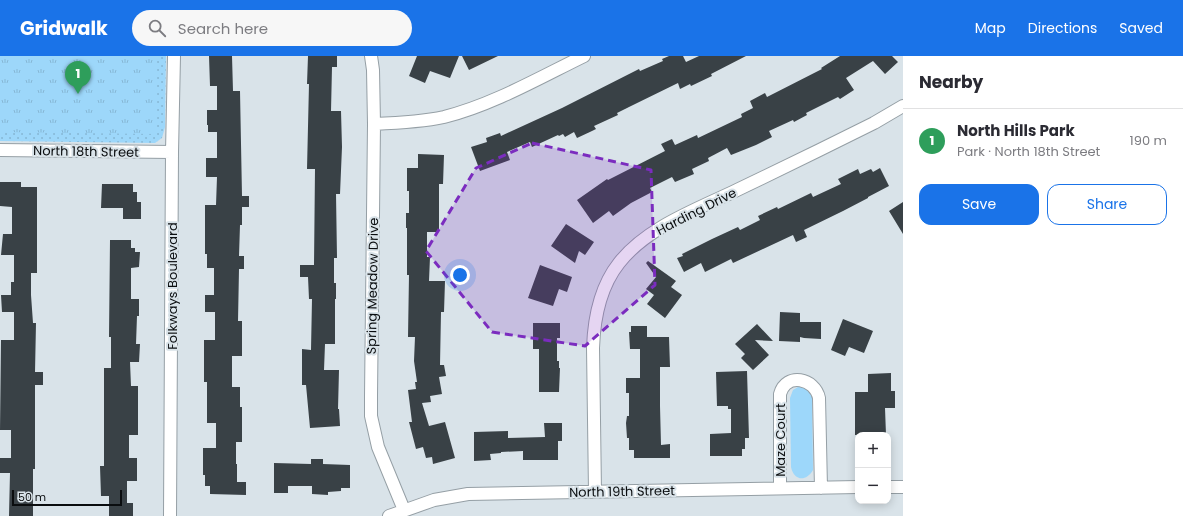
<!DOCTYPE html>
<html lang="en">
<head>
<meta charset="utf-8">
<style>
	body { margin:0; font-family:Poppins,sans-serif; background:#f7f7f7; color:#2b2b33 }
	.controls { position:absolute; right:12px; bottom:12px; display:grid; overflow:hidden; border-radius:8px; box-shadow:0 2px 10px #0003 }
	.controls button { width:36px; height:36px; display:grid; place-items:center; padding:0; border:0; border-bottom:1px solid #e1e1e2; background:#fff; color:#2b2b33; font:20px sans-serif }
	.scale { position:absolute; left:12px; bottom:10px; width:110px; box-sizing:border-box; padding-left:4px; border:2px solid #0a0d0f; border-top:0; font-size:11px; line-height:14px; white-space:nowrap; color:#0a0d0f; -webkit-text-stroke:3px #d9e3e9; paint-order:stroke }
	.you { position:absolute; left:460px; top:219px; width:14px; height:14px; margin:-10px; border:3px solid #fff; border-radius:50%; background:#1a73e8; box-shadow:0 0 0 6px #1a73e833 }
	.badge { display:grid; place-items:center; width:26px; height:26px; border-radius:50%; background:#1a73e8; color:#fff; font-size:13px; font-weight:700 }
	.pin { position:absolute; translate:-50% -33px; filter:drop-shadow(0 1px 2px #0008) }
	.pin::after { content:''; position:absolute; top:21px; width:14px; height:12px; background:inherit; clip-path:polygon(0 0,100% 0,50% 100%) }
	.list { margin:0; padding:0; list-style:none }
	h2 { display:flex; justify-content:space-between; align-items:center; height:52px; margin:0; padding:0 16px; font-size:17px }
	h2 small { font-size:13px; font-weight:400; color:#7c7c81 }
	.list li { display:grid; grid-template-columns:26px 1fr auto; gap:12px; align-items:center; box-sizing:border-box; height:64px; padding:0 16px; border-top:1px solid #e1e1e2 }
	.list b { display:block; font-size:15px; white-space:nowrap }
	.list p { margin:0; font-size:13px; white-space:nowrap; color:#7c7c81 }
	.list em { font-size:13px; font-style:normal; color:#7c7c81 }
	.actions { display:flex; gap:8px; padding:12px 16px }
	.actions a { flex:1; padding:9px 0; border:1px solid #1a73e8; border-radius:12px; text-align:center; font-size:14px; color:#1a73e8 }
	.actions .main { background:#1a73e8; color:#fff }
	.icon { flex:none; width:22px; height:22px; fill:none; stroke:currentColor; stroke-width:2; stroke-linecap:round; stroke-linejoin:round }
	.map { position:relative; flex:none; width:903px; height:460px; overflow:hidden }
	header { display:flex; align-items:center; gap:24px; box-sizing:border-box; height:56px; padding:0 20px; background:#1a73e8; color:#fff }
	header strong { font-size:19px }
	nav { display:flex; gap:22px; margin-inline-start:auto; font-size:14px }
	.search { width:280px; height:36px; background:#f7f7f7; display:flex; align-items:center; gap:10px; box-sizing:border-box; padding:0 14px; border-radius:22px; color:#7c7c81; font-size:15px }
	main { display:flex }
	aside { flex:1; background:#fff }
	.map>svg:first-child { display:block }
	.grass { fill:url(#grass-dots) }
	.park { fill:url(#park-tufts) }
	.garden { fill:#9dd7fa }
	.building { fill:#394146 }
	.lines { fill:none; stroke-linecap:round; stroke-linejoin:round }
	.street-casing { stroke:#959fa5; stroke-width:14 }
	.street { stroke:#fff; stroke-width:12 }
	.marked { fill:#7b2cbf; fill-opacity:0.2; stroke:#7b2cbf; stroke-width:3; stroke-dasharray:8 5; stroke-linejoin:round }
	.labels { text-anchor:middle; stroke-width:4; stroke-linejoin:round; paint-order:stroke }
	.street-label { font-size:13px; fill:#0a0d0f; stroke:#d9e3e9 }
</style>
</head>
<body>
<header>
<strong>Gridwalk</strong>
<div class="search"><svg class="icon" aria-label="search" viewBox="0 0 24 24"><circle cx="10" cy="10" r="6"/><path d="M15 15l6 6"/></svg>Search here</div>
<nav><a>Map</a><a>Directions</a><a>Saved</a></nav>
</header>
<main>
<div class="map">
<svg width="903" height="460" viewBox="0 0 903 460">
	<defs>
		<pattern id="grass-dots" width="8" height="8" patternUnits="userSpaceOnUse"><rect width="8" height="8" fill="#9dd7fa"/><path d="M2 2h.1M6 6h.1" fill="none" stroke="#86b7d5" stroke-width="1.8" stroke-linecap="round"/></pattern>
		<pattern id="park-tufts" width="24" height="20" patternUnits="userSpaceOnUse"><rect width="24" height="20" fill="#9dd7fa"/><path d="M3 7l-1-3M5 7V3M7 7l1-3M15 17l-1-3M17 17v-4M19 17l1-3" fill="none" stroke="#86b7d5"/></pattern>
	</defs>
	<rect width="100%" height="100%" fill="#d9e3e9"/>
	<path class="grass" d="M0,0H166L165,71L162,82L155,87L0,85Z"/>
	<path class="park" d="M0,0H156L155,78L0,76Z"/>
	<path class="garden" d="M798,331C806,331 809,334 812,341L813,414C806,426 794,425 791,411L790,342L793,334Z"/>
	<path class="building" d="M209,0H232L233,35H240L242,140H249V151H242V169H240L239,200H244V213H239L238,265H242V300H232V331H240V351H242V386H236V408H237V426H246V439L210,438V430H205V419H203V392H216V367H207V326H204V284H215V256H205V239H214V212H207V198H205V149H216L217,121H206V102H217V76H208V69H207V54H217V30H210Z
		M308,0H337V11H332L331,55H341L342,91L340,138H336L337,202H334V227H336V243H335V288H325L324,314H339L338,353H339L340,370L310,372L306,329H302V293L311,294L312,243H309L308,221H300V209H314L315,113H307L309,28H307Z
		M417,0H459L450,22L430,15L425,27L409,20Z
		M462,0H498L469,14Z
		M669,0H683L686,6L699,0H746L711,18L712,20L691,30L690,28L680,33L678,27L629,51L617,57L618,59L594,70L596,73L592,75L577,82L574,76L565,81L563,78L559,80L558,79L532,91L530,86L507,96L510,104L480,115L471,91L487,86L486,82L500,77L501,80L562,52L639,13L640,15L663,5L662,3Z
		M840,0H892L898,6L885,18L873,5L846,22L854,34L840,43L838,41L806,57L807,59L794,66L793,64L769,75L772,81L756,89L731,99L727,92L708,102L709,105L692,113L694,118L675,126L672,121L650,132L652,136L631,147L613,160L609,155L593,167L577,144L607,123L608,124L665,95L661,88L672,83L675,89L697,79L698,82L742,61L741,58L753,52L750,45L765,37L767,41L822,13L821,12Z
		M418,98L444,99L443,128H439V176H427V201H430L429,225H445L444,256H441L440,309H444L446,320L439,321L442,338L430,340L431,346L422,347L429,370L445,366L455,402L433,408L432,401L426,402L423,391L416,393L409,366H412L408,334L416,333L415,326H417L414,305L415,281H408L409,219H407V172H406V157H409V135H407V112H418Z
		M880,112L889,130L868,141V142L843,155L804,174L807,181L796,186L793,179L733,207L731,203L705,216L701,207L684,216L677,202L683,200L682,198L712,183L738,171L740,174L760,164L758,160L777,151L778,153L811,137L813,141L841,128L838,123L858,113L860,118L871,113L873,116Z
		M0,126H21V131H37V217H31V239L33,267H36L35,316H43V329H35V413H33V460H9L10,417H0V402H11V374H0L1,284H14V256H2L1,239H11V226H14V199H1L3,178H12V151L0,150Z
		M102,128H133V136H137V146H141V163H123V152H101Z
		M903,146V178L889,155Z
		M566,168L594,186L585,199L579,195L575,207L551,190Z
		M110,184H131V192H135V196H140L139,211L131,212V243H139V260H137L136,288H140L139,306H130L131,330H138V379H129V402H137V425H127V447H133V460H109V440H101L100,410H104V312H111V281H109Z
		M648,205L676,225L671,231L682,239L665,262L647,248L654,239L646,233L656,221L646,207Z
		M540,209L572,221L567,236L559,233L553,250L528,242Z
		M780,256L800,257V266H821V283L804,282L800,281V286L779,285Z
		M843,263L873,275L864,297L849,291L845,300L831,294Z
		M533,267H560V282H557V305H559V312H560L559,336H539V293H533Z
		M757,268L773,285L755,284L769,299L753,314L741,302L745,298L735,288Z
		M631,270H647V281H669L670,311H660V350L661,389L670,388V402H634V394H629V382H627L626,367L627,360H629V337H626V322H640V293H630L629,276H631Z
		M747,315L749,382H745V393H742V400H710V378L731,377V353H728V350H717L716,316Z
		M891,317V335H895V352H885L886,379H855V336H868V318Z
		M544,367H562V385H558V404H523V395L501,396V397L490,398L491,404L474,405V376L508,375V382L545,381Z
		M311,403H323V408L350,409V432H341V435L328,436V439L312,438V430H288V437H274V407L311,408Z"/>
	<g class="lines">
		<defs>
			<path id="street" d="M371,0L373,14L374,68L371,340V360L378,391L404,454
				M374,68C398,67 421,66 444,61C492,49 539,22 584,0
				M0,94L172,96
				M888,431H903
				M780,432V338C786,316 815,322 819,342L821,432
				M595,436L593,292C594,262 600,231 619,207C647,171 698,153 737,134C783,112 828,90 874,67L903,50
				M170,460L172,96L174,0
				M389,460L434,444L468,438L858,431"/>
		</defs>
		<use href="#street" class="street-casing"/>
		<use href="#street" class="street"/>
	</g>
	<path class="marked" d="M532,87L651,114L655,229L585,290L492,276L426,195L476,112Z"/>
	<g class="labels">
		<g class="street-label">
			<text transform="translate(86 95) rotate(1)" y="5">North 18th Street</text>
			<text transform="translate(696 155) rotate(-27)" y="5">Harding Drive</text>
			<text transform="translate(172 230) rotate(-90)" y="5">Folkways Boulevard</text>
			<text transform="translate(372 230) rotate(-89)" y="5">Spring Meadow Drive</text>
			<text transform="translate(780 384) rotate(-90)" y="5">Maze Court</text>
			<text transform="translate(622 435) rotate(-1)" y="5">North 19th Street</text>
		</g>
	</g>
</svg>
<div class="controls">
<button>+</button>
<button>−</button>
</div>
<div class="scale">50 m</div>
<div class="you"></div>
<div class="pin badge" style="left:78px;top:38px;background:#2e9e5b">1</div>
</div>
<aside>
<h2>Nearby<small></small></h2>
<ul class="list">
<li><span class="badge" style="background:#2e9e5b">1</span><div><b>North Hills Park</b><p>Park · North 18th Street</p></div><em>190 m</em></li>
</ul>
<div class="actions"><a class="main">Save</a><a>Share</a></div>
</aside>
</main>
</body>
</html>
